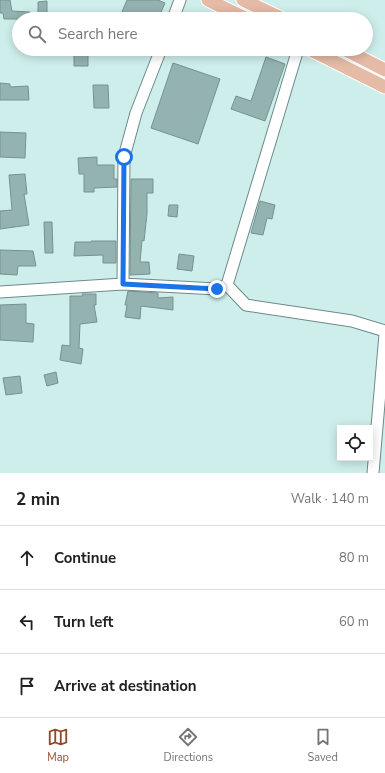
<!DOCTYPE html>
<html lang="en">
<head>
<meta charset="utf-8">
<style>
	body { margin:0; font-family:"Nunito Sans",sans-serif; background:#f2f2f2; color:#202124 }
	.controls { position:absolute; right:12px; bottom:12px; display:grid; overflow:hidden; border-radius:0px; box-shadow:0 2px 10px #0003 }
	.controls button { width:36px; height:36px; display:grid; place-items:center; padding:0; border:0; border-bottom:1px solid #e0e0e0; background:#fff; color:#202124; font:20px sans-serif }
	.stop { position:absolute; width:12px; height:12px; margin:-9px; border:3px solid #1a73e8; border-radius:50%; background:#fff }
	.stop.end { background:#1a73e8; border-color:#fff; box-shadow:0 1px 4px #0008 }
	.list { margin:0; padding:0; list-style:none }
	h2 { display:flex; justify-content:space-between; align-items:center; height:52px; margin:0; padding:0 16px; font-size:17px }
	h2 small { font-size:13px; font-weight:400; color:#757577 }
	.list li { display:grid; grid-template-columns:26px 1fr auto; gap:12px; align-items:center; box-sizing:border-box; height:64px; padding:0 16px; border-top:1px solid #e0e0e0 }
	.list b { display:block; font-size:15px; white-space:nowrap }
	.list em { font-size:13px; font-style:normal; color:#757577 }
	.icon { flex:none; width:22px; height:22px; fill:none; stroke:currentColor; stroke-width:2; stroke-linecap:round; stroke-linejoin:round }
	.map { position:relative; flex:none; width:385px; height:473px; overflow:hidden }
	.search { position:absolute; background:#fff; box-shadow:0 2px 10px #0003; left:12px; right:12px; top:12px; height:44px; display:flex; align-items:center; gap:10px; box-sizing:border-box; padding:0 14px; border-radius:22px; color:#757577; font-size:15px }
	.sheet { height:244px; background:#fff }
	nav { display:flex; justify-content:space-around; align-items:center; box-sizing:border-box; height:56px; border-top:1px solid #e0e0e0; background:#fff; font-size:11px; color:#757577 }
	nav a { display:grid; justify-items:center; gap:2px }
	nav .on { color:#914925 }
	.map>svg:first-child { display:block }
	.building { fill:#94b2b0; stroke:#749290 }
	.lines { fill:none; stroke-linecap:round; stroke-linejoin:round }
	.minor-casing { stroke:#6d8a88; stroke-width:13 }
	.major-casing { stroke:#fff; stroke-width:15 }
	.minor { stroke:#fff; stroke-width:11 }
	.major { stroke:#e5baa6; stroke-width:13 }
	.route { stroke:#1a73e8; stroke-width:5 }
</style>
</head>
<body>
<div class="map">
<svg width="385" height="473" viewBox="0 0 385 473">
	<rect width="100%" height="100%" fill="#ceeeec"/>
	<path class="building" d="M0,0H10L12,11L30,12L29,19H4L3,13H0Z
		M127,0H158L165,3L158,19H119Z
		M47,1V19H38V2Z
		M74,55H88V66H74Z
		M266,57L285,64L265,121L231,109L236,96L251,101Z
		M173,63L220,79L198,144L151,128Z
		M0,83L10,84V87L28,86L29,100H0Z
		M93,85H108L109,108H94Z
		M0,132L26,133L25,158L0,157Z
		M97,157V165H114V179H117V187L94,188V192H84V174H79L78,158Z
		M25,174L27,194H24L29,225L0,229V211L12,210L9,175Z
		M131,179H153V193H147V214L144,241L142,240L140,262H149L150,274L130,275Z
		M260,201L275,205L272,219L267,218L263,235L251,233Z
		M169,205H178L177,217L168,216Z
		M44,222H52L53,253H45Z
		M91,241H116V263H103V255L74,256L75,242H91Z
		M0,250L33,251L36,266H18L17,275L0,274Z
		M179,254L194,256L192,271L177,269Z
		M128,291L158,293V298L173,297V310L141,306L140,319L125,317L127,305H125Z
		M82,294H96V305H94L97,322L80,324L79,348L83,349L81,364L60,360L62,345L70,346V296H83Z
		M26,304V323L34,324L33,342L0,340V305Z
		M56,372L58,383L47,386L44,375Z
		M20,376L22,393L6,395L3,378Z"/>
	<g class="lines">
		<defs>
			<path id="minor" d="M173,19L180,0
				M123,284L124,157L136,113L161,49
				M227,285L246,305L352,321L385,331
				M0,292L123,284L217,289L227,285L298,49
				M373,473L385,334"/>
			<path id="major" d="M208,0L247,19
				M243,0L283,19
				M309,49L385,87
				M344,49L385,70"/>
		</defs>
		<use href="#minor" class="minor-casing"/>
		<use href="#major" class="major-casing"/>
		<use href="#minor" class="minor"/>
		<use href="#major" class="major"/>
	</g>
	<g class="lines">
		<path class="route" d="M124,157L123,284L217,289"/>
	</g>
</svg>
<div class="controls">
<button><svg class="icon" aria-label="locate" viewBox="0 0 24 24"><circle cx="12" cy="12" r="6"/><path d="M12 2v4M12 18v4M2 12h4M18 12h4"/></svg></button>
</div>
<div class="stop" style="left:124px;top:157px"></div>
<div class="stop end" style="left:217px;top:289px"></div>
<div class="search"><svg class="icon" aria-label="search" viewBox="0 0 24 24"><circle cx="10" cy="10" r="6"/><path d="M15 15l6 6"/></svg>Search here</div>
</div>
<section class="sheet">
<h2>2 min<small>Walk · 140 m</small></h2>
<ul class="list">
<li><svg class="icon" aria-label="ahead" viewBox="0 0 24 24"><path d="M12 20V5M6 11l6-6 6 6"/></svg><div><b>Continue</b></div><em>80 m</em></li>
<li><svg class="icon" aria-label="left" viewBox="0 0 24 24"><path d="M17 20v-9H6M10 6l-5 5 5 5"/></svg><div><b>Turn left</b></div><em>60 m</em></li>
<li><svg class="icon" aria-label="arrive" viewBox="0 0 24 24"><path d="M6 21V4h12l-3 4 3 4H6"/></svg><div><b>Arrive at destination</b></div></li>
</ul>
</section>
<nav>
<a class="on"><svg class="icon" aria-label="map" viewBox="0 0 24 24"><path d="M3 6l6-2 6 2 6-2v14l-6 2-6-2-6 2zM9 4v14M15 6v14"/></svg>Map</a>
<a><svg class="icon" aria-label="directions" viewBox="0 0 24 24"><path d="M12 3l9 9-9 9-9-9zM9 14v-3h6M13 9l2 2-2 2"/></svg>Directions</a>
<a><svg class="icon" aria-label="saved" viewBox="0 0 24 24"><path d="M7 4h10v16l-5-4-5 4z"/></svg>Saved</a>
</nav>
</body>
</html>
